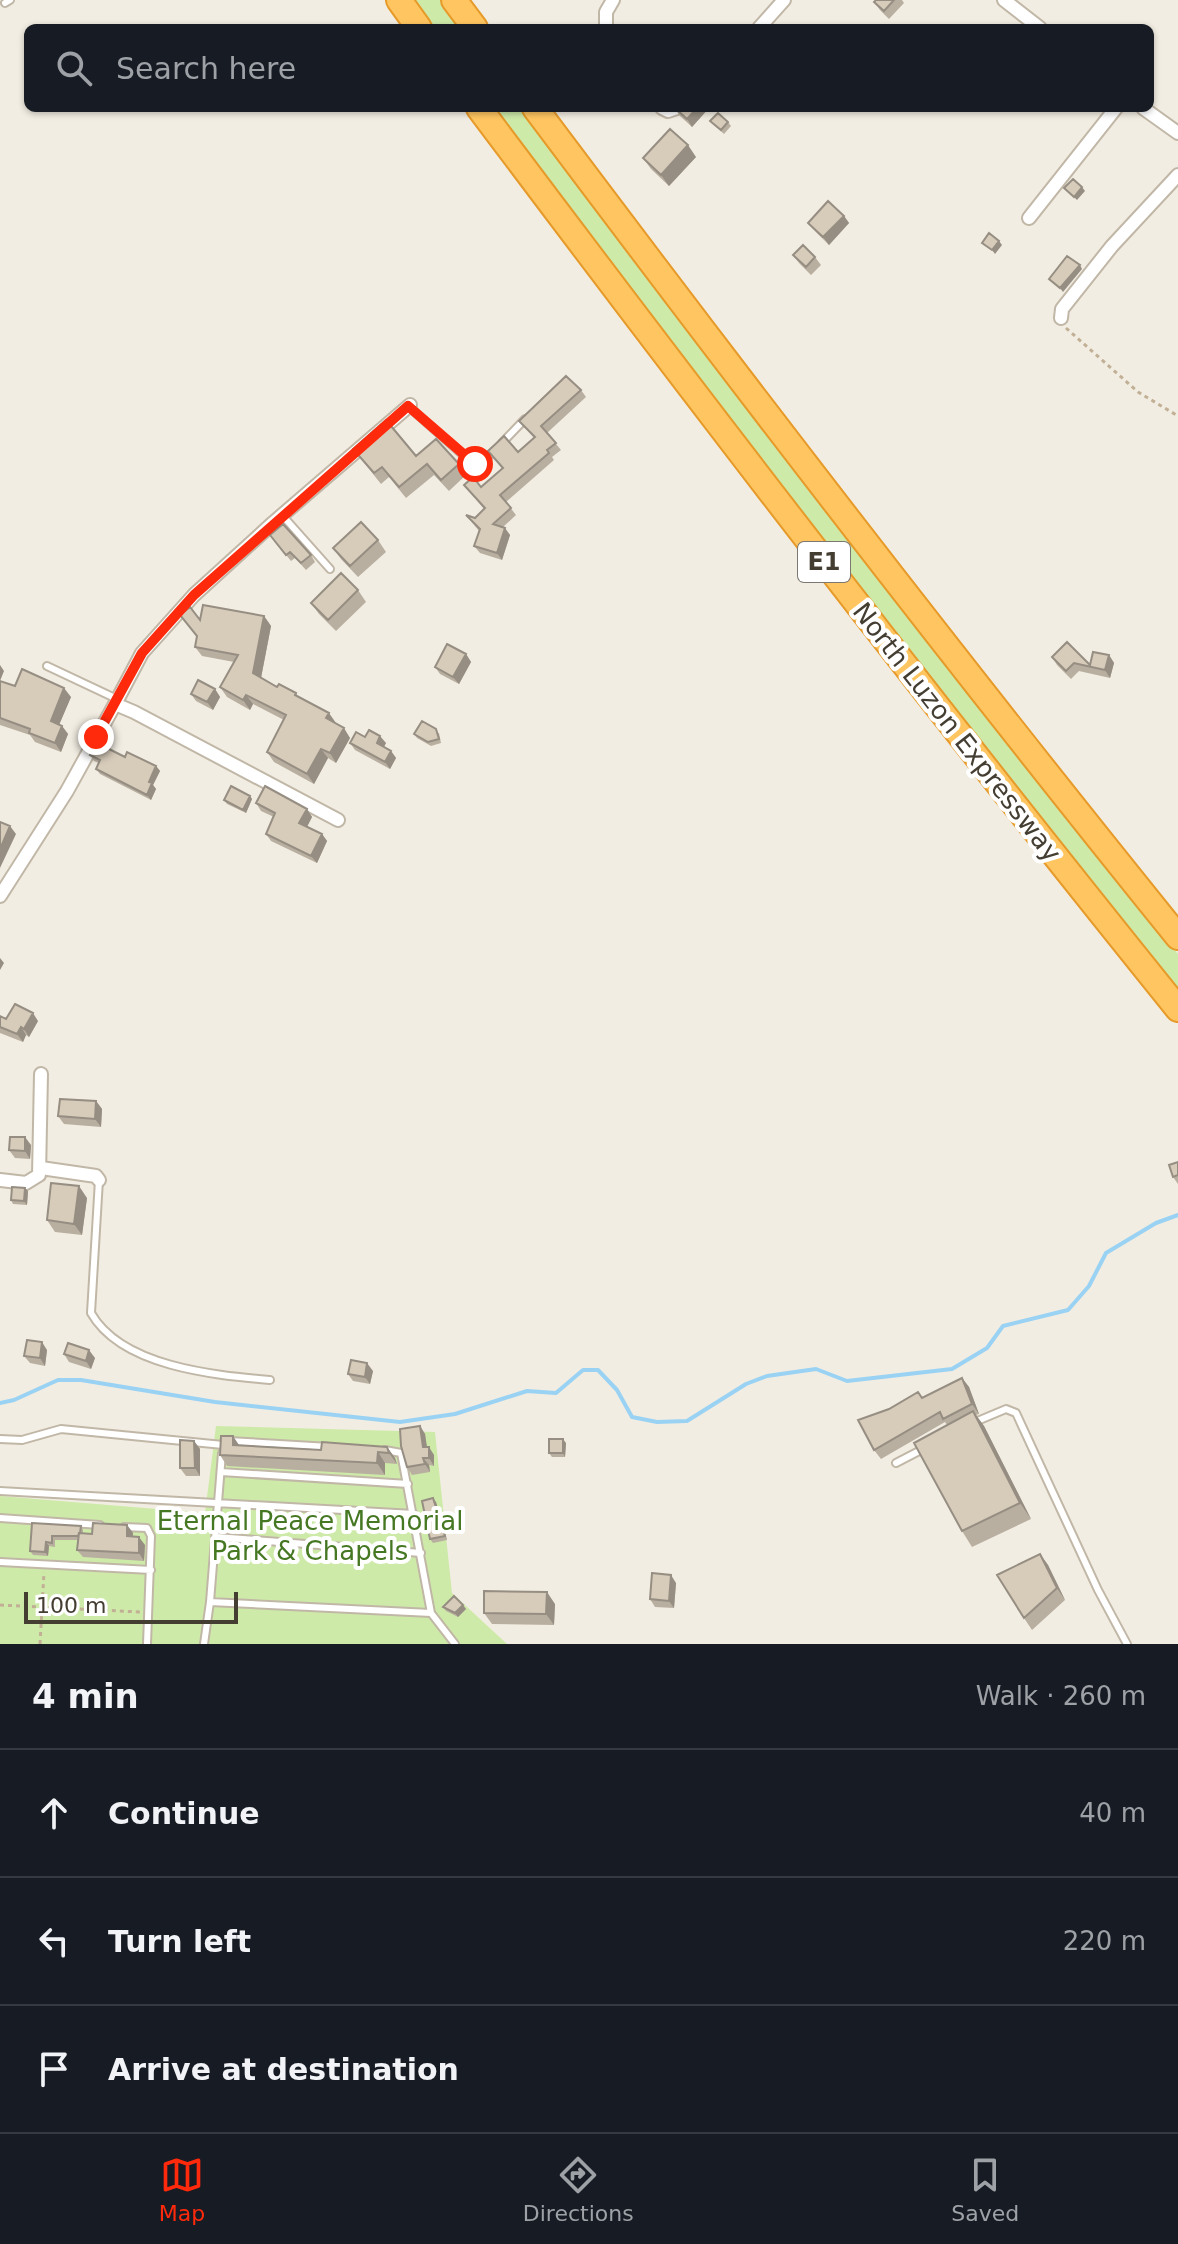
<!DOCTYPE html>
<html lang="en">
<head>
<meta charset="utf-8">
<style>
	body { margin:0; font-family:"DejaVu Sans",sans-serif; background:#242831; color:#f1f3f6 }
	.scale { position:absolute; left:24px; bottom:20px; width:214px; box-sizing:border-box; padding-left:8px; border:4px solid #443d32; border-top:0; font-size:22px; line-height:28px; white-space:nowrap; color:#443d32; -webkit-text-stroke:6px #fff; paint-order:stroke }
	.stop { position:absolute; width:24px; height:24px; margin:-18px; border:6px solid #ff290c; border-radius:50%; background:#fff }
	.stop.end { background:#ff290c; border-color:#fff; box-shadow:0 2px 8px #0008 }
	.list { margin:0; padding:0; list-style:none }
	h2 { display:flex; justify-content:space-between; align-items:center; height:104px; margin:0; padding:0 32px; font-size:34px }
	h2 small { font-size:26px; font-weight:400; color:#9ea1a6 }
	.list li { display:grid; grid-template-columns:52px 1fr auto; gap:24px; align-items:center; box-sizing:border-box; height:128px; padding:0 32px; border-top:2px solid #363941 }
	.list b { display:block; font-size:30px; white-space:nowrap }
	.list em { font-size:26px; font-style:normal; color:#9ea1a6 }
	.icon { flex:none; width:44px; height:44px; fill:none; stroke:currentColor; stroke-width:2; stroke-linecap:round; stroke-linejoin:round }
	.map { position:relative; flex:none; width:1178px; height:1644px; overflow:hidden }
	.search { position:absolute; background:#171b24; box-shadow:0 2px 6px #0004; left:24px; right:24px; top:24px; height:88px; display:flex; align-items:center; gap:20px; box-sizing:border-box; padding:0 28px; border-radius:12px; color:#9ea1a6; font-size:30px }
	.sheet { height:488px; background:#171b24 }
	nav { display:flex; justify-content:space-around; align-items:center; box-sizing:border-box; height:112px; border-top:2px solid #363941; background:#171b24; font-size:22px; color:#9ea1a6 }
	nav a { display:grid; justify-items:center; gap:4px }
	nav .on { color:#ff290c }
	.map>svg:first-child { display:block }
	.green { fill:#ceeaa8 }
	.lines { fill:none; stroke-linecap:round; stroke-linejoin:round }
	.stream { stroke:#9ad2f4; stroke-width:4 }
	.service-casing { stroke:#c1b7a7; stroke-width:10 }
	.minor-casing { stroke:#c1b7a7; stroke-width:16 }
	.motorway-casing { stroke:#e69a29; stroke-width:28 }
	.path { stroke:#c1b095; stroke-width:3; stroke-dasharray:4 4; stroke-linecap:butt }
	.service { stroke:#fff; stroke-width:6 }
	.minor { stroke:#fff; stroke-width:12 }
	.motorway { stroke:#ffc560; stroke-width:24 }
	.wall { fill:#b9afa0 }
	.shaded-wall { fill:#968e82 }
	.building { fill:#d7cbba; stroke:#968e82; stroke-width:2 }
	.route { stroke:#ff290c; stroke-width:10 }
	.labels { text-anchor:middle; stroke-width:8; stroke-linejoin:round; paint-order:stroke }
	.shield { fill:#fff; stroke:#7c7770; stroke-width:2 }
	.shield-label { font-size:24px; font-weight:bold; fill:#443d32 }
	.street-label { font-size:26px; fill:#443d32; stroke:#fff }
	.park-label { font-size:26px; fill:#467823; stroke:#fff }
</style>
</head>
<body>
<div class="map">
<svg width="1178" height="1644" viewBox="0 0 1178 1644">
	<rect width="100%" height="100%" fill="#f2ede2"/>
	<path class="green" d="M406,0H440L460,28H426Z
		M485,108H521L773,439L1178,954V999Z
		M216,1426L435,1432L452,1593L507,1644H0V1496L205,1513Z"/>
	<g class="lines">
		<path class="stream" d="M0,1403L14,1400L58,1380H81L215,1402L400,1422L455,1414L527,1391L556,1393L583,1370H598L617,1390L632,1417L657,1422L687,1421L746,1384L767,1376L816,1369L847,1381L952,1369L987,1348L1003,1326L1068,1310L1089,1286L1106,1253L1156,1223L1178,1215"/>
		<defs>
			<path id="service" d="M5,3L10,0
				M408,406L471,462L479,464L494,451
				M502,443L525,419
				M282,515L330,569
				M47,666L117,699
				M99,1180L91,1313C122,1367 214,1375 270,1380
				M975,1422L1006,1409L1016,1413L1098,1590L1127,1644
				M0,1439L22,1440L61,1429L223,1445
				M229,1441L330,1447
				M385,1450L401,1453L431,1613L455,1644
				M896,1463L923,1449
				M221,1472L408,1484
				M0,1491L414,1514
				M0,1518L100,1525
				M124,1527L147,1528L151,1536L147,1644
				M216,1537L421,1553
				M0,1562L151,1570
				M210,1602L431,1613
				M204,1644L210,1602L222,1453"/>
			<path id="minor" d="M1004,0L1040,28
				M606,28V12L613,0
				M759,28L784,0
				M662,108L668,111L677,108
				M1143,108L1178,133
				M1029,218L1116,108
				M1061,318L1062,309L1112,246L1178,175
				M115,704L142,653L194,595L273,523L410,405
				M0,896L67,791L115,704L134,712L338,820
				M41,1168L96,1176L99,1180
				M0,1180L26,1183L39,1175L41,1074"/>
			<path id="motorway" d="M399,0L419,28
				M454,0L475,28
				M479,108C707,412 939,713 1178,1009
				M535,108C745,388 958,665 1178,937"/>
		</defs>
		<use href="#service" class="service-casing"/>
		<use href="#minor" class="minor-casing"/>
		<use href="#motorway" class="motorway-casing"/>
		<path class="path" d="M1066,328L1138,392L1178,416
			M0,1605L140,1612
			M40,1644L44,1572"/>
		<use href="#service" class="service"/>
		<use href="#minor" class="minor"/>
		<use href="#motorway" class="motorway"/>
	</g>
	<path class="wall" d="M876,0H902L904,3L889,19L880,10L874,2Z
		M709,108L692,127L680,116L675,109Z
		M710,121L728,122L731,126L724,134Z
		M696,157L669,186L651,169L643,158Z
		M844,216L849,223L829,245L814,230L808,223Z
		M793,255L815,257L821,265L811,275L799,263Z
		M581,390L586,397L547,433L561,450L552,457L554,460L506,502L516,515L503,527L510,535L502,560L480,553L474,546L479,531L466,515L475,518L484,509L464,485L481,487L502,468L488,451L518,452L534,438L519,421Z
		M353,449L416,456L459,464L466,475L449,491L434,475L406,498L389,477L381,484Z
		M270,535L311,555L315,562L306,570L295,558L291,561Z
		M378,540L386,552L358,577L341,559L333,548Z
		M358,590L366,602L336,631L319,614L311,603Z
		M180,615L200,620L264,616L271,626L261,678L277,687L296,693L298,697L335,723L350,738L336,763L328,758L314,784L274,762L267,752L284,720L253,704L250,710L227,697L220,687L234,662L202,656L195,647L197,637Z
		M466,654L471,662L459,684L440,674L435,667Z
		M1109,655L1114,663L1110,678L1079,671L1071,679L1057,665L1052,657L1090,665Z
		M0,681L15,686L71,697L59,724L62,726L68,734L61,752L35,742L30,735L0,725Z
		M215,689L220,697L213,710L196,701L191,694Z
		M439,733L441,743L431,746L417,738L414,734Z
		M365,737L386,743L384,747L391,751L396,758L390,769L355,750L350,743Z
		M90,755L125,757L156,766L160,771L153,785L156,789L151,800L100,774L96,769L99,763L94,761Z
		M250,796L252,799L246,813L227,804L224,800Z
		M256,803L307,809L312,817L307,826L322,834L327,841L317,863L271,841L266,834L274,817L261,811Z
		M0,1016L6,1019L38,1021L29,1037L26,1035L23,1042L0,1033Z
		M96,1101L102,1109L101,1127L64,1124L58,1116Z
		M31,1145L30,1159L15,1158L9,1150Z
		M1178,1162V1184L1173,1177Z
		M28,1191L27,1205L13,1204L11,1200Z
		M87,1198L82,1235L55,1232L47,1220Z
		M47,1350L45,1366L30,1363L24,1356Z
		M64,1354L95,1358L91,1369L69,1362Z
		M373,1371L370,1384L353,1381L348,1374Z
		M962,1378L969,1387L979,1414L976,1415L984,1426L1031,1519L972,1547L962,1531L947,1425L945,1422L881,1459L874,1450L923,1398Z
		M420,1426L425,1434L427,1447L434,1455V1466L429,1465L430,1472L412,1475L407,1467Z
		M194,1441L200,1449V1476H186L180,1468Z
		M566,1443L565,1457H552L549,1453Z
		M240,1446L321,1450L387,1447L395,1458L397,1464L385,1463V1475L227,1466L220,1455Z
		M436,1502L447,1540L433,1543L430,1539Z
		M32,1523L81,1526L83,1530V1533L92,1534L127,1525L133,1533V1537L145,1545L144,1561L83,1557L77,1550L78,1540H55V1547L49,1546L48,1556L33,1555L30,1551Z
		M1040,1554L1048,1565L1065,1600L1032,1630L1024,1618Z
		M676,1583L674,1608L655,1607L650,1599Z
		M555,1604L554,1625L492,1624L484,1613Z
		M443,1607L466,1609L458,1617L446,1611Z"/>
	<path class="shaded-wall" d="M697,108H709L692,127L687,119Z
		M688,145L696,157L669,186L661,175Z
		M1082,187L1085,191L1077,200L1074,197Z
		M844,216L849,223L829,245L823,237Z
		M999,241L1002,245L995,254L992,250Z
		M1080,265L1082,269L1063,292L1060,288Z
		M505,528L510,535L502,560L497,553Z
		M264,616L271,626L260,683L253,673Z
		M466,654L471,662L459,684L453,677Z
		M1109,655L1114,663L1110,678L1105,670Z
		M0,665L4,671L0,681Z
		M64,688L71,697L57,730L51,721Z
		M215,689L220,697L213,710L207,702Z
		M246,695L253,704L250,710L243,700Z
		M329,713L336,723L326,718Z
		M62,726L68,734L61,752L55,743Z
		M344,728L350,738L336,763L330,753Z
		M380,736L386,743L382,750L377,743Z
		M321,749L328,758L314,784L307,774Z
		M391,751L396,758L390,769L385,762Z
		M156,766L160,771L153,785L156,789L151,800L147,795L149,782Z
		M250,796L252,799L246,813L243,810Z
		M307,809L312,817L305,831L299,823Z
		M10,826L16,834L0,868V849Z
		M322,834L327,841L317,863L311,856Z
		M0,958L4,963L0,970Z
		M33,1013L38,1021L29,1037L24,1029Z
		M21,1027L26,1035L23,1042L17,1034Z
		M96,1101L102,1109L101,1127L95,1119Z
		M25,1137L31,1145L30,1159L25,1151Z
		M79,1186L87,1198L82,1235L74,1224Z
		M25,1188L28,1191L27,1205L24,1201Z
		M42,1342L47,1350L45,1366L40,1358Z
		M89,1350L95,1358L91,1369L86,1361Z
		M367,1363L373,1371L370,1384L365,1377Z
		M962,1378L969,1387L979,1414L972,1404Z
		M973,1411L984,1426L1031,1519L1020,1503Z
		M420,1426L425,1434L428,1455L423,1447Z
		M233,1436L241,1448L233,1445Z
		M563,1439L566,1443L565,1457L563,1453Z
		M194,1441L200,1449V1476L195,1468Z
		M387,1447L395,1458L397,1464L389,1453Z
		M429,1447L434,1455V1466L429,1458Z
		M378,1452L385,1463V1475L377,1463Z
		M423,1458L429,1465L430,1472L425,1464Z
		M433,1498L436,1502L447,1540L445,1536Z
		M127,1525L133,1533L132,1544L127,1536Z
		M139,1537L145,1545L144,1561L139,1553Z
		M46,1542L49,1546L48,1556L45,1552Z
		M1040,1554L1048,1565L1065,1600L1057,1588Z
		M671,1575L676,1583L674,1608L669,1601Z
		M547,1592L555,1604L554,1625L546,1614Z
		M463,1605L466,1609L458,1617L455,1613Z"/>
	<path class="building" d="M876,0H894L884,11L874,2Z
		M675,108H697L687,119Z
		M718,113L728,122L721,130L710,121Z
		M670,129L688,145L661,175L643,158Z
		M1073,179L1082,187L1074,197L1064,188Z
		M828,201L844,216L823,237L808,223Z
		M989,233L999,241L992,250L982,243Z
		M803,245L815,257L806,267L793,255Z
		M1067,256L1080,265L1060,288L1049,279Z
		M566,376L581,390L541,426L556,443L547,450L549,453L500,495L511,508L493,524L505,528L497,553L474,546L480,529L466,515L475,518L485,508L464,485L473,477L481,487L503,468L488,451L504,436L518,452L535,437L519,421Z
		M386,420L416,456L436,439L459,464L441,480L427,464L399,487L382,467L374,473L353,449Z
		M361,522L378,540L350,566L333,548Z
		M283,524L311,555L301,563L290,552L286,555L270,535Z
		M341,573L358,590L328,620L311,603Z
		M203,605L264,616L253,673L277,687L279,684L296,693L295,695L329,713L326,718L344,728L330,753L321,749L307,774L267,752L286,715L246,695L243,700L220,687L238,655L195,647L197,636L180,615L190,607L200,620Z
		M1067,642L1090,665L1093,652L1109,655L1105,670L1074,663L1066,671L1052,657Z
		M447,644L466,654L453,677L435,667Z
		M22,669L64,688L51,721L62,726L55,743L29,733L30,729L0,718V681L15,686Z
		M198,680L215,689L207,702L191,694Z
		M422,721L436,729L439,739L428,742L414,734Z
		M369,730L380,736L377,743L391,751L385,762L350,743L356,732L365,737Z
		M97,743L125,757L127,752L156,766L149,782L152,783L147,795L96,769L100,760L90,755Z
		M231,786L250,796L243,810L224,800Z
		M265,786L307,809L299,823L322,834L311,856L266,834L275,813L256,803Z
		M0,822L10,826L0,849Z
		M15,1004L33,1013L24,1029L21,1027L17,1034L0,1027V1016L6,1019Z
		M60,1099L96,1101L95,1119L58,1116Z
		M10,1137H25V1151L9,1150Z
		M1178,1162V1175L1173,1177L1169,1165Z
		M51,1183L79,1186L74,1224L47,1220Z
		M12,1187L25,1188L24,1201L11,1200Z
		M27,1340L42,1342L40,1358L24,1356Z
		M68,1343L89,1350L86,1361L64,1354Z
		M351,1360L367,1363L365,1377L348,1374Z
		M962,1378L972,1404L943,1419L940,1412L874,1450L858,1420L889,1409L918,1392L922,1398Z
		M973,1411L1020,1503L962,1531L914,1443Z
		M420,1426L423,1447H429V1458H423L425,1464L407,1467L401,1446L400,1429Z
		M221,1436H233V1445L321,1450L322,1442L387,1447L389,1453L378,1452L377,1463L220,1455Z
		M549,1439H563V1453H549Z
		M180,1440L194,1441L195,1468H180Z
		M433,1498L445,1536L430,1539L422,1501Z
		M32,1523L81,1526L80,1533H79L78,1536H52V1543L46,1542L45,1552L30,1551Z
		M93,1523L127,1525V1536L139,1537V1553L77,1550L79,1533L92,1534Z
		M1040,1554L1057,1588L1024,1618L997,1575Z
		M652,1573L671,1575L669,1601L650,1599Z
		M484,1591L547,1592L546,1614L484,1613Z
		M454,1596L463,1605L455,1613L443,1607Z"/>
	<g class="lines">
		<path class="route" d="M96,737L142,653L194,595L408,406L475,464"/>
	</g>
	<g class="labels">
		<rect class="shield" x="798" y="542" width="52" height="40" rx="6"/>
		<g class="shield-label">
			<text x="824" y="570">E1</text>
		</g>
		<g class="street-label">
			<text transform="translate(957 732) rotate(52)" y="9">North Luzon Expressway</text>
		</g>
		<g class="park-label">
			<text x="310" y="1530">Eternal Peace Memorial<tspan x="310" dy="30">Park &amp; Chapels</tspan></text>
		</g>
	</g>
</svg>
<div class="scale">100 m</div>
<div class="stop" style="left:475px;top:464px"></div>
<div class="stop end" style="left:96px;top:737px"></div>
<div class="search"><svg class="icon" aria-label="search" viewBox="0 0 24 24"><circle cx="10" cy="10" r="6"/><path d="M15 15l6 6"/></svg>Search here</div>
</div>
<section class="sheet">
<h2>4 min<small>Walk · 260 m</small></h2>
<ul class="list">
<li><svg class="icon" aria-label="ahead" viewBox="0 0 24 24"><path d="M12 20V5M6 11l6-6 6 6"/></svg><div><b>Continue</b></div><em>40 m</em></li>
<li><svg class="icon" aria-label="left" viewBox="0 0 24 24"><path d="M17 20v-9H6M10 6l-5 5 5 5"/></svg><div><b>Turn left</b></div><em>220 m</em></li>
<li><svg class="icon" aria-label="arrive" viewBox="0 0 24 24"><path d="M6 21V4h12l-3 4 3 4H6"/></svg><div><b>Arrive at destination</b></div></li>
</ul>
</section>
<nav>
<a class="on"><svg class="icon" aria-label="map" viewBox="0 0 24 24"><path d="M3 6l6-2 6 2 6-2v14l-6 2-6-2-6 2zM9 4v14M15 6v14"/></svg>Map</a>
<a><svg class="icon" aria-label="directions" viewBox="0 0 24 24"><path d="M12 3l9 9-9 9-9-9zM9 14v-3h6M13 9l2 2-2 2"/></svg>Directions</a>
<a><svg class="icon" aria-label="saved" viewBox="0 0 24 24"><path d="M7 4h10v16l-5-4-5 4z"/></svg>Saved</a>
</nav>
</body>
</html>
